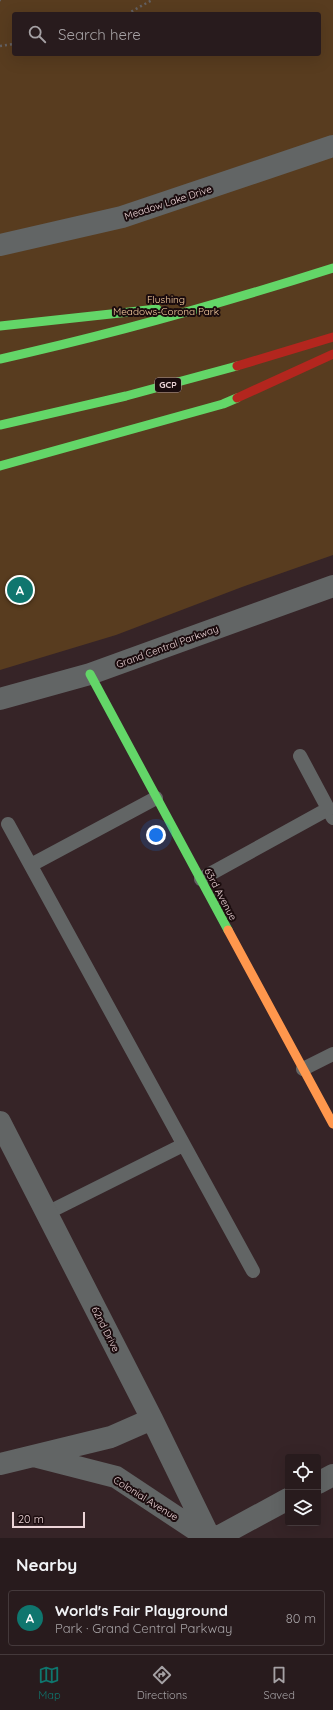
<!DOCTYPE html>
<html lang="en">
<head>
<meta charset="utf-8">
<style>
	body { margin:0; font-family:Quicksand,sans-serif; background:#34282a; color:#f1f3f6 }
	.controls { position:absolute; right:12px; bottom:12px; display:grid; overflow:hidden; border-radius:4px; box-shadow:0 4px 16px #0002 }
	.controls button { width:36px; height:36px; display:grid; place-items:center; padding:0; border:0; border-bottom:1px solid #44393b; background:#281b1d; color:#f1f3f6; font:20px sans-serif }
	.scale { position:absolute; left:12px; bottom:10px; width:73px; box-sizing:border-box; padding-left:4px; border:2px solid #ecd4d7; border-top:0; font-size:11px; line-height:14px; white-space:nowrap; color:#ecd4d7; -webkit-text-stroke:3px #1b0c0e; paint-order:stroke }
	.you { position:absolute; left:156px; top:835px; width:14px; height:14px; margin:-10px; border:3px solid #fff; border-radius:50%; background:#1a73e8; box-shadow:0 0 0 6px #1a73e833 }
	.badge { display:grid; place-items:center; width:26px; height:26px; border-radius:50%; background:#0f766e; color:#fff; font-size:13px; font-weight:700 }
	.pin { position:absolute; translate:-50% -50%; border:2px solid #fff; box-shadow:0 1px 4px #0006 }
	.list { margin:0; padding:0; list-style:none }
	h2 { display:flex; justify-content:space-between; align-items:center; height:52px; margin:0; padding:0 16px; font-size:17px }
	h2 small { font-size:13px; font-weight:400; color:#a5a1a4 }
	.list li { display:grid; grid-template-columns:26px 1fr auto; gap:12px; align-items:center; box-sizing:border-box; height:56px; margin:0 8px 8px; padding:0 8px; border:1px solid #44393b; border-radius:4px }
	.list b { display:block; font-size:15px; white-space:nowrap }
	.list p { margin:0; font-size:13px; white-space:nowrap; color:#a5a1a4 }
	.list em { font-size:13px; font-style:normal; color:#a5a1a4 }
	.icon { flex:none; width:22px; height:22px; fill:none; stroke:currentColor; stroke-width:2; stroke-linecap:round; stroke-linejoin:round }
	.map { position:relative; flex:none; width:333px; height:1538px; overflow:hidden }
	.search { position:absolute; background:#281b1d; box-shadow:0 4px 16px #0002; left:12px; right:12px; top:12px; height:44px; display:flex; align-items:center; gap:10px; box-sizing:border-box; padding:0 14px; border-radius:4px; color:#a5a1a4; font-size:15px }
	.sheet { height:116px; background:#281b1d }
	nav { display:flex; justify-content:space-around; align-items:center; box-sizing:border-box; height:56px; border-top:1px solid #44393b; background:#281b1d; font-size:11px; color:#a5a1a4 }
	nav a { display:grid; justify-items:center; gap:2px }
	nav .on { color:#0f766e }
	.map>svg:first-child { display:block }
	.green { fill:#583c1f; fill-rule:evenodd }
	.lines { fill:none; stroke-linecap:round; stroke-linejoin:round }
	.path { stroke:#636062; stroke-width:2.5; stroke-dasharray:2 3; stroke-linecap:butt }
	.lane { stroke:#626565; stroke-width:14 }
	.street { stroke:#626565; stroke-width:22 }
	.fast { stroke:#63d668; stroke-width:9 }
	.slow { stroke:#ff974d; stroke-width:9 }
	.jam { stroke:#b3261e; stroke-width:9 }
	.labels { text-anchor:middle; stroke-width:4; stroke-linejoin:round; paint-order:stroke }
	.shield { fill:#1b0c0e; stroke:#ad989b; stroke-width:1 }
	.shield-label { font-size:9px; font-weight:bold; fill:#ecd4d7 }
	.street-label { font-size:10px; fill:#ecd4d7; stroke:#1b0c0e }
	.park-label { font-size:10px; fill:#fad0a2; stroke:#1b0c0e }
</style>
</head>
<body>
<div class="map">
<svg width="333" height="1538" viewBox="0 0 333 1538">
	<rect width="100%" height="100%" fill="#362427"/>
	<path class="green" d="M0,0H333V555L242,587L116,635L0,670ZM14,14H319V54H14Z"/>
	<g class="lines">
		<path class="path" d="M0,0H1
			M127,14L152,0
			M0,46L14,44"/>
		<path class="lane" d="M300,756L333,818
			M8,824L253,1271
			M31,865L156,798
			M201,879L328,809
			M303,1069L333,1054
			M47,1213L183,1145"/>
		<path class="street" d="M0,245L122,217L333,146
			M0,699L90,674L333,586
			M0,1122L152,1419L210,1538
			M34,1456L116,1477L208,1538
			M0,1464L111,1437L152,1419
			M318,1483L333,1475
			M216,1538L288,1499"/>
		<path class="fast" d="M0,326L157,309
			M0,359C113,334 223,303 333,268
			M0,425L126,396L237,366
			M0,466L223,404L237,398
			M90,674L228,930"/>
		<path class="slow" d="M228,930L333,1124"/>
		<path class="jam" d="M237,366L333,337
			M237,398L333,354"/>
	</g>
	<g class="labels">
		<rect class="shield" x="155" y="378" width="26" height="14" rx="3"/>
		<g class="shield-label">
			<text x="168" y="388">GCP</text>
		</g>
		<g class="street-label">
			<text transform="translate(168 202) rotate(-18)" y="4">Meadow Lake Drive</text>
			<text transform="translate(167 646) rotate(-20)" y="4">Grand Central Parkway</text>
			<text transform="translate(221 894) rotate(62)" y="4">63rd Avenue</text>
			<text transform="translate(106 1329) rotate(63)" y="4">62nd Drive</text>
			<text transform="translate(146 1498) rotate(32)" y="4">Colonial Avenue</text>
		</g>
		<g class="park-label">
			<text x="166" y="303">Flushing<tspan x="166" dy="12">Meadows-Corona Park</tspan></text>
		</g>
	</g>
</svg>
<div class="controls">
<button><svg class="icon" aria-label="locate" viewBox="0 0 24 24"><circle cx="12" cy="12" r="6"/><path d="M12 2v4M12 18v4M2 12h4M18 12h4"/></svg></button>
<button><svg class="icon" aria-label="layers" viewBox="0 0 24 24"><path d="M12 4l9 5-9 5-9-5zM3 14l9 5 9-5"/></svg></button>
</div>
<div class="scale">20 m</div>
<div class="you"></div>
<div class="pin badge" style="left:20px;top:590px">A</div>
<div class="search"><svg class="icon" aria-label="search" viewBox="0 0 24 24"><circle cx="10" cy="10" r="6"/><path d="M15 15l6 6"/></svg>Search here</div>
</div>
<section class="sheet">
<h2>Nearby<small></small></h2>
<ul class="list">
<li><span class="badge">A</span><div><b>World's Fair Playground</b><p>Park · Grand Central Parkway</p></div><em>80 m</em></li>
</ul>
</section>
<nav>
<a class="on"><svg class="icon" aria-label="map" viewBox="0 0 24 24"><path d="M3 6l6-2 6 2 6-2v14l-6 2-6-2-6 2zM9 4v14M15 6v14"/></svg>Map</a>
<a><svg class="icon" aria-label="directions" viewBox="0 0 24 24"><path d="M12 3l9 9-9 9-9-9zM9 14v-3h6M13 9l2 2-2 2"/></svg>Directions</a>
<a><svg class="icon" aria-label="saved" viewBox="0 0 24 24"><path d="M7 4h10v16l-5-4-5 4z"/></svg>Saved</a>
</nav>
</body>
</html>
